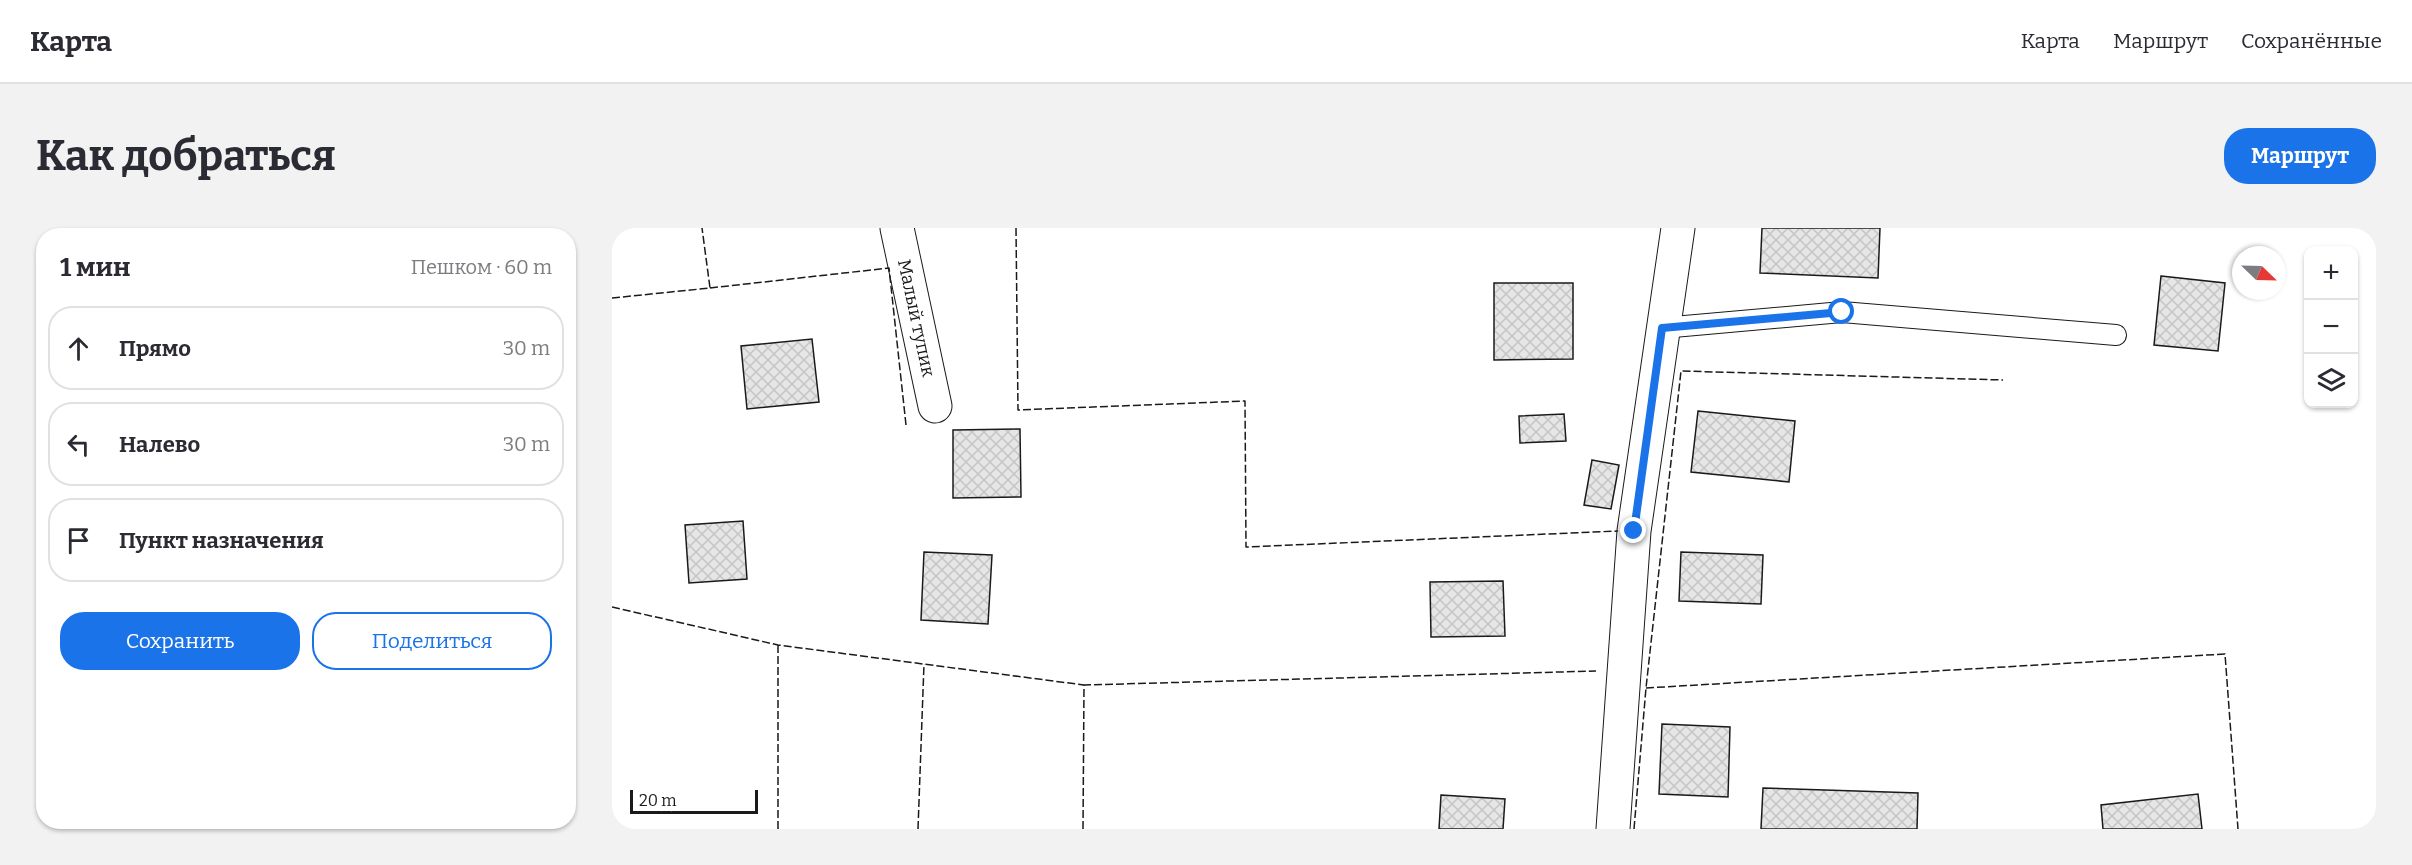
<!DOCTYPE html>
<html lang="ru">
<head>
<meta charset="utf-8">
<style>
	body { margin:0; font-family:Bitter,serif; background:#f2f2f3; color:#2b2b33 }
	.controls { position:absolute; right:18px; top:18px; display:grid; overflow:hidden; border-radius:12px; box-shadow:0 2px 4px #0004 }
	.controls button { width:54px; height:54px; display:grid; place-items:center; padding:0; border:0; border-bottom:2px solid #e1e1e2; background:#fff; color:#2b2b33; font:30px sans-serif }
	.compass { position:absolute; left:1620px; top:18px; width:54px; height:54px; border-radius:50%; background:#fff; box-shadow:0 2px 4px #0004; rotate:113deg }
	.scale { position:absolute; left:18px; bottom:15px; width:128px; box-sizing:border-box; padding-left:6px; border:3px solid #1a1a1a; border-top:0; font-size:16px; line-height:21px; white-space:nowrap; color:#1a1a1a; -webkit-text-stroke:4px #fff; paint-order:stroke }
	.stop { position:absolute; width:18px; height:18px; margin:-14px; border:4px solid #1a73e8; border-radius:50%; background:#fff }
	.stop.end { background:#1a73e8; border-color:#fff; box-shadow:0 2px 6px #0008 }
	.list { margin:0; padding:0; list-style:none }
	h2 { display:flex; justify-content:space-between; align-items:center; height:78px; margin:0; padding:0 24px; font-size:26px }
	h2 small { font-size:20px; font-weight:400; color:#7c7c81 }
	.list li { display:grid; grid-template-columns:39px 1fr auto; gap:18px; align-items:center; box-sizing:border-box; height:84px; margin:0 12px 12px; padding:0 12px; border:2px solid #e1e1e2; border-radius:24px }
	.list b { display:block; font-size:22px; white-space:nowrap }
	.list em { font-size:20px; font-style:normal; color:#7c7c81 }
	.actions { display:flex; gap:12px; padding:18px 24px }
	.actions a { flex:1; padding:14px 0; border:2px solid #1a73e8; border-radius:24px; text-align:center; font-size:21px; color:#1a73e8 }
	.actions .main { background:#1a73e8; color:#fff }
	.icon { flex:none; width:33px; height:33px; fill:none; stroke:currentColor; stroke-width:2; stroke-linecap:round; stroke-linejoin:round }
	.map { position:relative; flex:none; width:1764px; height:601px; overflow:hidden; border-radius:24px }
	header { display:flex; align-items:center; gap:36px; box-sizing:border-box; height:84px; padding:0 30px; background:#fff; border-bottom:2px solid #e1e1e2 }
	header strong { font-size:28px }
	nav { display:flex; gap:33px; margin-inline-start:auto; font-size:21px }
	.intro { display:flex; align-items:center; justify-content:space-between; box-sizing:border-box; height:144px; padding:0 36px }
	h1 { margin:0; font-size:42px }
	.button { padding:15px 27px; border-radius:24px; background:#1a73e8; color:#fff; font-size:21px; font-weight:700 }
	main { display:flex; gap:36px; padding:0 36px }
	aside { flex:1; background:#fff; border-radius:24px; box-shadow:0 2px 4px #0004 }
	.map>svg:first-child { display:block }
	.building { fill:url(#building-cross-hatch); stroke:#1a1a1a; stroke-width:1.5 }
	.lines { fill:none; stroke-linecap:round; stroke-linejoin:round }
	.lane-casing { stroke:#1a1a1a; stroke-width:22 }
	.street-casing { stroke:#1a1a1a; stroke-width:35 }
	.lane { stroke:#fff; stroke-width:20 }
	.street { stroke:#fff; stroke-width:33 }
	.fence { stroke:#1a1a1a; stroke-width:1.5; stroke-dasharray:8 3; stroke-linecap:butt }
	.route { stroke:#1a73e8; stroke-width:8 }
	.labels { text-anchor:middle; stroke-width:4.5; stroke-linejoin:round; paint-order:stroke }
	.street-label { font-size:18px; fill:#1a1a1a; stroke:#fff }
</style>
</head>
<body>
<header>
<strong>Карта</strong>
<nav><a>Карта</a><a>Маршрут</a><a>Сохранённые</a></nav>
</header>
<div class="intro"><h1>Как добраться</h1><a class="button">Маршрут</a></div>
<main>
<aside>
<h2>1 мин<small>Пешком · 60 m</small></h2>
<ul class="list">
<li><svg class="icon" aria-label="ahead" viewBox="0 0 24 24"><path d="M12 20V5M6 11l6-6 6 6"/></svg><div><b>Прямо</b></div><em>30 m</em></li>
<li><svg class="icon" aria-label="left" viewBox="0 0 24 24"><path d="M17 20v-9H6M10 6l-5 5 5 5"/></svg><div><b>Налево</b></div><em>30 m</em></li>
<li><svg class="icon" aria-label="arrive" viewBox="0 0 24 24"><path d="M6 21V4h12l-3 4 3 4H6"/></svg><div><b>Пункт назначения</b></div></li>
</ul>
<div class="actions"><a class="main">Сохранить</a><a>Поделиться</a></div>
</aside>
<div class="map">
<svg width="1764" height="601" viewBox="0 0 1764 601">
	<defs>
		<pattern id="building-cross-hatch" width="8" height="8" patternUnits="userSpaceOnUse" patternTransform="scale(1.5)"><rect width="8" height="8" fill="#e6e6e6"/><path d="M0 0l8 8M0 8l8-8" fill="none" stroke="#c5c5c5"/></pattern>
	</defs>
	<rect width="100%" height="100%" fill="#fff"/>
	<path class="building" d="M1150,0H1268L1266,50L1148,45Z
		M1549,48L1613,55L1606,123L1542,117Z
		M882,55H961V131L882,132Z
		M200,111L207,174L135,181L129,118Z
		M1086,183L1183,193L1177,254L1079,244Z
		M952,186L954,213L908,215L907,188Z
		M408,201L409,269L341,270V202Z
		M980,232L1007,237L999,281L972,277Z
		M131,293L135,351L77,355L73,297Z
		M312,324L380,327L376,396L309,392Z
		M1069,324L1151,327L1149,376L1067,373Z
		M891,353L893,408L819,409L818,354Z
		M1050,496L1118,499L1116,569L1047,566Z
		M1151,560L1306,565L1305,601H1149Z
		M1586,566L1590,601H1491L1489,577Z
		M829,567L893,571L891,601H827Z"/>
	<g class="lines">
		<defs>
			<path id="lane" d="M1050,100L1230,84L1504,107"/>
			<g id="street">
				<path id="s1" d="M285,0L323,178"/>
				<path d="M1001,601L1022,303L1066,0"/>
			</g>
		</defs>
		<use href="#lane" class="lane-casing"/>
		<use href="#street" class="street-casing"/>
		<use href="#lane" class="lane"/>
		<use href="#street" class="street"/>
		<path class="fence" d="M404,0L406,182L633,173L634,319L1006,303
			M98,60L277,40L294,197
			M0,70L98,60L90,0
			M0,379L166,417L472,457
			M166,417V601
			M1034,460L1613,426L1626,601
			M0,588L2,601
			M306,601L312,436
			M471,601L472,457L984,443
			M1022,601L1034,460L1069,143L1391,152"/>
	</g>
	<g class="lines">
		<path class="route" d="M1022,303L1050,100L1230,84"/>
	</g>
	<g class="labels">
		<g class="street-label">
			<text dy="6" stroke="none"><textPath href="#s1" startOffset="92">Малый тупик</textPath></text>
		</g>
	</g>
</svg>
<div class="controls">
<button>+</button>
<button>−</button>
<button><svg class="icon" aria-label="layers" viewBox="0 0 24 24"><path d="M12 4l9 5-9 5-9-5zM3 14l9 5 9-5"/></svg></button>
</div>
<svg class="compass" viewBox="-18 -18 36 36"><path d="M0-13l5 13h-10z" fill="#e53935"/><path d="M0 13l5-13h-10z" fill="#7c7c81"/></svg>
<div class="scale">20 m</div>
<div class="stop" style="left:1230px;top:84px"></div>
<div class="stop end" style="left:1022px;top:303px"></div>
</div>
</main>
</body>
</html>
